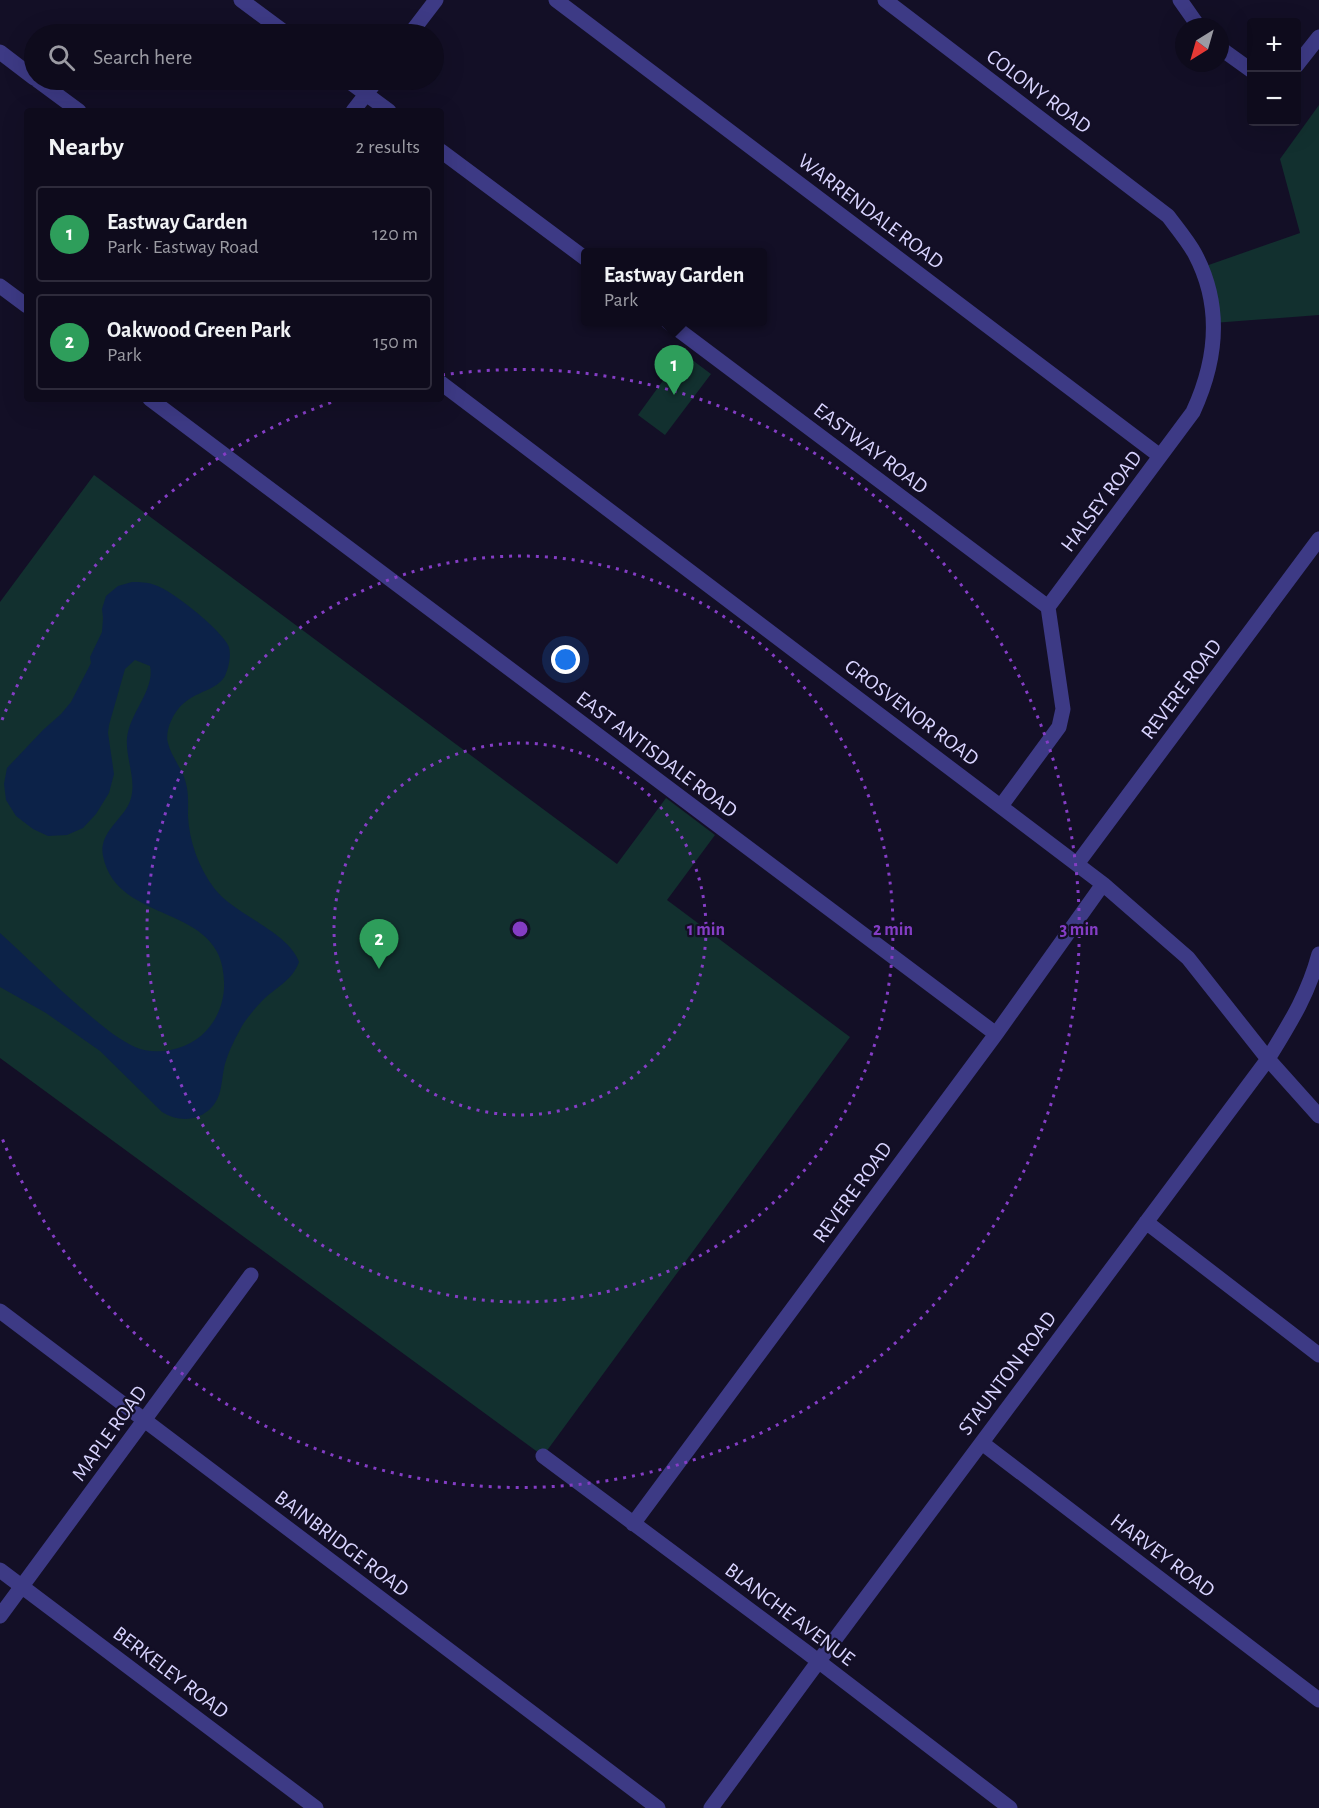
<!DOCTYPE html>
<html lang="en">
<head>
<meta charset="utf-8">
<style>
	body { margin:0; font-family:"Alegreya Sans",sans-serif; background:#171425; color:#f1f3f6 }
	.controls { position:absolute; right:18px; top:18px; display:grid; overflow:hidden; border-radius:6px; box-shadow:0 6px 24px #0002 }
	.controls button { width:54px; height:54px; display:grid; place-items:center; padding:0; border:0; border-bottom:2px solid #2e2b3b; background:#0e0b1c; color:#f1f3f6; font:30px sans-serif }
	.compass { position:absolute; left:1175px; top:18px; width:54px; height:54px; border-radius:50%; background:#0e0b1c; box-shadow:0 6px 24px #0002; rotate:217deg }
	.you { position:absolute; left:566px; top:660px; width:21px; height:21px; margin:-15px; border:4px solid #fff; border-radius:50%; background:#1a73e8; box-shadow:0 0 0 9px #1a73e833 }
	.badge { display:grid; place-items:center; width:39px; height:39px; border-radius:50%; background:#0b8043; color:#fff; font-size:20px; font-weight:700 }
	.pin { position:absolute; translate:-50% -50px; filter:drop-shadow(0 2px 3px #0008) }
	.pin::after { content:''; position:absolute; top:32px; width:21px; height:18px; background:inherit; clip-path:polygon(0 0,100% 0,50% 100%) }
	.popup { position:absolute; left:581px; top:248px; width:186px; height:78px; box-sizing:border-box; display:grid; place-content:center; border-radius:6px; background:#0e0b1c; filter:drop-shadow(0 2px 4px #0005); font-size:20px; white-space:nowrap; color:#9b9ba3 }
	.popup b { font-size:22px; color:#f1f3f6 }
	.popup::after { content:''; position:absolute; left:50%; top:100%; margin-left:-12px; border:12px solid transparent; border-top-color:#0e0b1c }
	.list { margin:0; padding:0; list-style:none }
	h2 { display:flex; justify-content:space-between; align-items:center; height:78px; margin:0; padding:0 24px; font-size:26px }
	h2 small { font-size:20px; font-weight:400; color:#9b9ba3 }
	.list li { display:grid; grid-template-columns:39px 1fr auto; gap:18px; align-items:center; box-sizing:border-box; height:96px; margin:0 12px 12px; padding:0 12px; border:2px solid #2e2b3b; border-radius:6px }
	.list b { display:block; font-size:22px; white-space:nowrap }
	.list p { margin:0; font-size:20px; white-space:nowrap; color:#9b9ba3 }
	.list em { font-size:20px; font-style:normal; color:#9b9ba3 }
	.icon { flex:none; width:33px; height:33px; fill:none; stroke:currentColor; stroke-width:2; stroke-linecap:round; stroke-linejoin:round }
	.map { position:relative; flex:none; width:1319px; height:1808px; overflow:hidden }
	.search { position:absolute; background:#0e0b1c; box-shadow:0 6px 24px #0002; left:24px; top:24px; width:420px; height:66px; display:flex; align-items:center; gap:15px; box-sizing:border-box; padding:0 21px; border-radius:33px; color:#9b9ba3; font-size:22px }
	.panel { position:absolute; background:#0e0b1c; box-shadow:0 6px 24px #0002; left:24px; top:108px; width:420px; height:294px; border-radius:6px }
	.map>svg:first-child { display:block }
	.green { fill:#12302f }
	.water { fill:#0c2248 }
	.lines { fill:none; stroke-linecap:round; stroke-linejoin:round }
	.street { stroke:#3d3a85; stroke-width:15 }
	.ring { fill:none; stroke:#843dc5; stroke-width:3; stroke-dasharray:3 6 }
	.labels { text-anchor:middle; stroke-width:4.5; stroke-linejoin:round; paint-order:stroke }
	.street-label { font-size:21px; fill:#d9d4ff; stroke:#130f26 }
	.centre { fill:#843dc5; stroke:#130f26; stroke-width:3 }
	.ring-label { font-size:18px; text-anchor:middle; font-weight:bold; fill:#843dc5; stroke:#130f26; stroke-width:4.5; stroke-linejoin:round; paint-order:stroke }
</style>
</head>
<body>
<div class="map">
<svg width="1319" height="1808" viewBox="0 0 1319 1808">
	<rect width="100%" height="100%" fill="#130f26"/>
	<path class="green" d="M1319,105V315L1213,323L1200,268L1300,233L1280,159Z
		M683,353L711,374L665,435L638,415Z
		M94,475L617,864L666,798L715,835L667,900L850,1037L543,1456L0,1058V602Z"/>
	<path class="water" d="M132,582C140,582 147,582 155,585C173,591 219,628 228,645C232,653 229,667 225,676C214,695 185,689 171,721C168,727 166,737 168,743C171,756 181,767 185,780C189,792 188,804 188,816C189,841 199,868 214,888C234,915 288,931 299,962C292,981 276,987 262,1001C255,1008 247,1018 242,1026C235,1039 229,1050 225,1064C221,1079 223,1095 212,1107C198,1122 178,1122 162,1112L100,1051L46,1013L0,987V933C31,961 61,992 94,1019C106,1029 120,1040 135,1047C157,1057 190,1049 206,1031C219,1017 225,999 224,981C223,902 117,926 103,856C99,836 116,824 126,809C141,786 125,762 127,738C130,712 155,690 150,666L135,660L125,669L109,725L108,733L114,774L109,793L96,814L83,828L67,835L48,836L33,829L16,816L6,800L4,784L7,768L43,730L61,714L71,702L91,663L90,657L102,632L103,618L102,609L106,596L118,586Z"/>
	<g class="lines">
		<path class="street" d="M241,0L287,34
			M556,0L1160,456
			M885,0L1168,216C1177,228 1188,241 1195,254C1223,307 1217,360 1193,412L1048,607L1063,709L1059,727L1001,806
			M1180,0L1199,27
			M410,34L436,0
			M1220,48L1252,71
			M0,52L34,78
			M1296,66L1319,37
			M37,80L79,111
			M347,80L389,111
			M353,111L377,80
			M441,151L586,259
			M0,286L27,306
			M668,322L1048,607
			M441,383L1103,884L1188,958L1268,1059L1319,1116
			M150,399L996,1034
			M1077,864L1319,539
			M1146,1222L1319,1355
			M0,1311L658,1808
			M982,1443L1319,1700
			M543,1456L805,1651L1010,1808
			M633,1524L996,1034L1103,884
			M0,1570L316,1808
			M0,1616L251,1275
			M711,1808L818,1662L1268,1059C1290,1023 1308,995 1319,954"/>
	</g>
	<g class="ring">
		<circle cx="520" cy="929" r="186"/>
		<circle cx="520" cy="929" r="373"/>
		<path d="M2 720A559 559 0 0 1 338 400M442 375A559 559 0 1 1 2 1138"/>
	</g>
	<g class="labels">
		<g class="street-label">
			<text transform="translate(1039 91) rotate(37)" y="7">COLONY ROAD</text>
			<text transform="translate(871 211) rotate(37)" y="7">WARRENDALE ROAD</text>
			<text transform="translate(871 448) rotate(37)" y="7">EASTWAY ROAD</text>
			<text transform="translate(1101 501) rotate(-53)" y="7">HALSEY ROAD</text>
			<text transform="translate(1181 689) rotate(-53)" y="7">REVERE ROAD</text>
			<text transform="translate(912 712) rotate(37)" y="7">GROSVENOR ROAD</text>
			<text transform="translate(657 754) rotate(37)" y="7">EAST ANTISDALE ROAD</text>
			<text transform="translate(852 1192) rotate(-54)" y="7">REVERE ROAD</text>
			<text transform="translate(1007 1373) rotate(-53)" y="7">STAUNTON ROAD</text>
			<text transform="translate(109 1433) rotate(-54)" y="7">MAPLE ROAD</text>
			<text transform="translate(342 1543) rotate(37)" y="7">BAINBRIDGE ROAD</text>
			<text transform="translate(1163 1555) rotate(37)" y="7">HARVEY ROAD</text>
			<text transform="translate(790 1614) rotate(37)" y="7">BLANCHE AVENUE</text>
			<text transform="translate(171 1672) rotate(37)" y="7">BERKELEY ROAD</text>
		</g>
	</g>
	<circle cx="520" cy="929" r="9" class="centre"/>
	<g class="ring-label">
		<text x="706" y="935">1 min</text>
		<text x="893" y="935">2 min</text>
		<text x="1079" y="935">3 min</text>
	</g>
</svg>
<div class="controls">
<button>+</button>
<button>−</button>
</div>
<svg class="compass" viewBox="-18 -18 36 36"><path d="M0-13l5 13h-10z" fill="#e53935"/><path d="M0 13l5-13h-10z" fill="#9b9ba3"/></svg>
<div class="you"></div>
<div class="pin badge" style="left:674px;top:395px;background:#2e9e5b">1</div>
<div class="popup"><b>Eastway Garden</b>Park</div>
<div class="pin badge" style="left:379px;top:969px;background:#2e9e5b">2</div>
<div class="search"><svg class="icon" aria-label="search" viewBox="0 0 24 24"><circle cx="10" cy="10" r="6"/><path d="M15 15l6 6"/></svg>Search here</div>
<section class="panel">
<h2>Nearby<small>2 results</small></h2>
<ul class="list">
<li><span class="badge" style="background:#2e9e5b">1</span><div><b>Eastway Garden</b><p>Park · Eastway Road</p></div><em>120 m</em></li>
<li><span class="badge" style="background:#2e9e5b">2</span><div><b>Oakwood Green Park</b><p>Park</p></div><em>150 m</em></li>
</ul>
</section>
</div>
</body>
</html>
